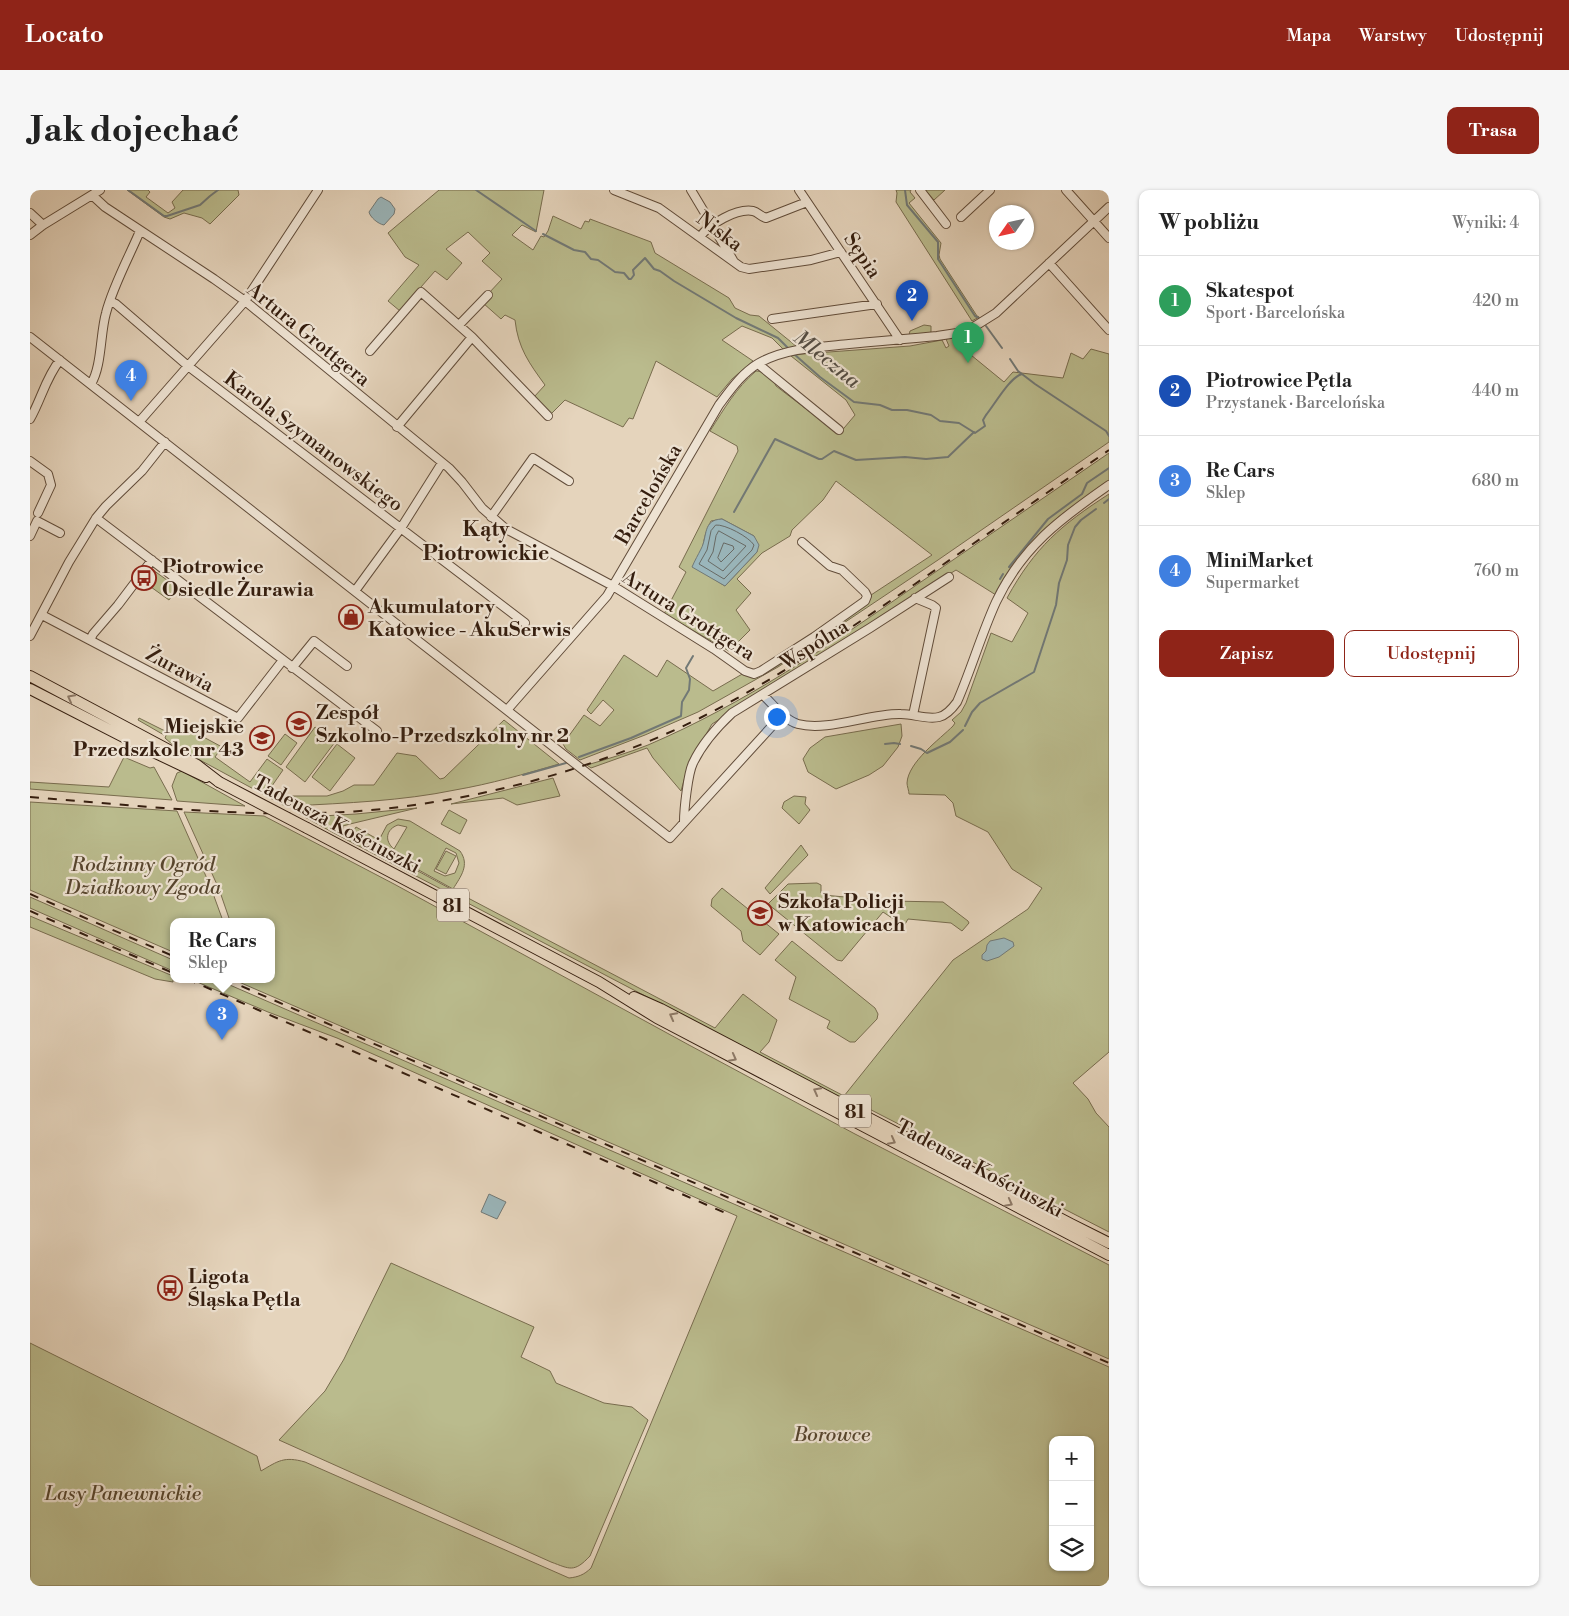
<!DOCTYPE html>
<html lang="pl">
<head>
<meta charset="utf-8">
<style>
	body { margin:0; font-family:"Libre Bodoni",serif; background:#f6f6f6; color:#222 }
	.controls { position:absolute; right:15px; bottom:15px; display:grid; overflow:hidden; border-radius:10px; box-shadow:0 1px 4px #0004 }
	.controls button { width:45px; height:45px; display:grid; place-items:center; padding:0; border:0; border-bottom:1px solid #e0e0e0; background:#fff; color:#222; font:25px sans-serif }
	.compass { position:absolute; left:959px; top:15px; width:45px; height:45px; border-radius:50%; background:#fff; box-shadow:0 1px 4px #0004; rotate:236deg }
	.you { position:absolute; left:746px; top:526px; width:18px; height:18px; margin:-12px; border:4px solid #fff; border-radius:50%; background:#1a73e8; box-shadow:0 0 0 8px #1a73e833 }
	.badge { display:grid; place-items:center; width:32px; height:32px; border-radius:50%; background:#8f2418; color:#fff; font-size:16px; font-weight:700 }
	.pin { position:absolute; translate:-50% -41px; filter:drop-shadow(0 1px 2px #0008) }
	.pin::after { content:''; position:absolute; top:26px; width:18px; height:15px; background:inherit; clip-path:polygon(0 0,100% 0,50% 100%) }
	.popup { position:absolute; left:140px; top:728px; width:105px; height:65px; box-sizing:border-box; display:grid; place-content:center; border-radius:10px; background:#fff; filter:drop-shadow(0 1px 4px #0005); font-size:16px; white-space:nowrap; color:#767676 }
	.popup b { font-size:19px; color:#222 }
	.popup::after { content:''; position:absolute; left:50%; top:100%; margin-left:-10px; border:10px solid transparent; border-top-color:#fff }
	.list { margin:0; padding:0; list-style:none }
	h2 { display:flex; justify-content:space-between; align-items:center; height:65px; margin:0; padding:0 20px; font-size:21px }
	h2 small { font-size:16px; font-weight:400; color:#767676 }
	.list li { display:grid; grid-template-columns:32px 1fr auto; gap:15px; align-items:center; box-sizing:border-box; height:90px; padding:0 20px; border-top:1px solid #e0e0e0 }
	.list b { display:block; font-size:19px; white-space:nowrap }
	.list p { margin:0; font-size:16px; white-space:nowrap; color:#767676 }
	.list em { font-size:16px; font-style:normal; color:#767676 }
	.actions { display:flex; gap:10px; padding:15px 20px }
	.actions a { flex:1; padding:11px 0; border:1px solid #8f2418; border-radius:10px; text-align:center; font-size:18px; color:#8f2418 }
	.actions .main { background:#8f2418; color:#fff }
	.icon { flex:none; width:28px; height:28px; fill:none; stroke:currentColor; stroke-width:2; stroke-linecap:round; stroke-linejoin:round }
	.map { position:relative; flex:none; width:1079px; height:1396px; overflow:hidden; border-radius:10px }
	header { display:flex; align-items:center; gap:30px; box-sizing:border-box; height:70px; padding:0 25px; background:#8f2418; color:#fff }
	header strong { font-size:24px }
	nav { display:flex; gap:28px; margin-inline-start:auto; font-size:18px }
	.intro { display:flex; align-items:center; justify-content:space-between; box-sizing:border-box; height:120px; padding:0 30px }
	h1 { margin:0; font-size:35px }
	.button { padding:12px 22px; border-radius:10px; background:#8f2418; color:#fff; font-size:18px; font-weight:700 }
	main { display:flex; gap:30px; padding:0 30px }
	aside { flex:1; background:#fff; border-radius:10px; box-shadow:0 1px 4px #0004 }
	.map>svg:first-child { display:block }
	.green { fill:#babb8d; stroke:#786c4e; fill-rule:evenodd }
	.water { fill:#9ab6bb; stroke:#727976 }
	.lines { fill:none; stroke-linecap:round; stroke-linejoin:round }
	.shore { stroke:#686a65; stroke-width:1 }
	.stream { stroke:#727976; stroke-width:2 }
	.minor-casing { stroke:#614c3a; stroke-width:10 }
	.major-casing { stroke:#351e0f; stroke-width:12 }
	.minor { stroke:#eee3d3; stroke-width:8 }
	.major { stroke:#e5d4bc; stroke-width:10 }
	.rail { stroke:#351e0f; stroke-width:2; stroke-dasharray:9 9; stroke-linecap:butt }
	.major-bridge-casing { stroke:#351e0f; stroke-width:12; stroke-linecap:butt }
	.major-bridge { stroke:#e5d4bc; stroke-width:10 }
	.oneway { stroke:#8d7966 }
	.labels { text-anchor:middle; stroke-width:4.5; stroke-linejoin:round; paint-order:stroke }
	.shield { fill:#eee3d3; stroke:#6c594a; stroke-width:1 }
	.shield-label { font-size:19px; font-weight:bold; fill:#351e0f }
	.street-label { font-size:20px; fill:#351e0f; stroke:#eee3d3 }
	.poi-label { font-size:20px; font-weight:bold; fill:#351e0f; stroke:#eee3d3; text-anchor:start }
	.park-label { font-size:20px; font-style:italic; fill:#56452e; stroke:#eee3d3 }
	.water-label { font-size:21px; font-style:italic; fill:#534c43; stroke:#eee3d3 }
	.neighbourhood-label { font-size:21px; font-weight:bold; fill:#351e0f; stroke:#eee3d3 }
</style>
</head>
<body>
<header>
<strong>Locato</strong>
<nav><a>Mapa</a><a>Warstwy</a><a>Udostępnij</a></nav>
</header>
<div class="intro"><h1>Jak dojechać</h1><a class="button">Trasa</a></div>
<main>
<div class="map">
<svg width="1079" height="1396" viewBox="0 0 1079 1396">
	<rect width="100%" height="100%" fill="#e5d4bc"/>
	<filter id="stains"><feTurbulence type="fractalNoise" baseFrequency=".004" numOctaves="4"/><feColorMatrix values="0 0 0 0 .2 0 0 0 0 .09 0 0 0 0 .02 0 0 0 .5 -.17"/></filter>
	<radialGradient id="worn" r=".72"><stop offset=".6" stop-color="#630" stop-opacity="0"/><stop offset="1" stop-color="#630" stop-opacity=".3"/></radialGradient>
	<path class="green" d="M97,0H118L120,2L116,7L138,23L145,18L142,12L153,0H208L209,5L180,34L172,28L154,23L140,29L134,27Z
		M409,0H514L506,42L492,35L482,45L503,60L511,46L514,47L518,41L523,26L551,39L555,31L559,32L560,29L621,52L625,63L699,108L705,118L720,125L729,126L766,156L754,160L742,148L712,136L692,150L723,171L702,189L687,207L626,171L603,229L599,228L593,237L535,210L521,224L504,207L515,195C499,173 488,158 485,130L475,125L471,129L453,113L458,104L472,89L452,71L460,63L438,42L416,59L432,73L417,90L405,81L370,121L358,111L389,75L375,67L358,43Z
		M866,0H881L880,2L885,8L879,13L911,53L909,65L910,69L947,126L949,127L942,131L866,12L867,3Z
		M895,0H915L904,10Z
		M894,135L901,136V142L899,143L879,145L880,141Z
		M934,145L941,165L974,192L983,182L1033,188L1041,163L1053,169L1061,159L1079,164V252L908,370L748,477L668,522L615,545L550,570L536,559L533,554L554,525L570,536L584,520L573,510L561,524L557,520L594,465L627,487L637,470L683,501L714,483L722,486L834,416L841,405L902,365L806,291L793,310L762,340L760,346L732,363L707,389L721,403L706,420L720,440L699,461L634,424L656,382L649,377L708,261L707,256L680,241C694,219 706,198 726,181C735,181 743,187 746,196L809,244L825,225L816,210L761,166L772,164L880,156L912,150L916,158L919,156L916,149ZM692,329L724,346L727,362L695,396L671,381C672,364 672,347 681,331Z
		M1079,263V291C1055,308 1029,324 1009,345C992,363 979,384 966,405L926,380L682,534L658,576L651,601L623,568L617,558L561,578L557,575C577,569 598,563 618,555C714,514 800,455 885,396C950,352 1014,307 1079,263Z
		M1079,304V862L1043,893L1058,909L1066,923L1079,937V1042L814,906L812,909L302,642L275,627L326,624L387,618L320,634L313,636V640L419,698L685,838L713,804L747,830L739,852L730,862L814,906L923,770L998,719L1012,698L982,679L958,642L926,626L923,613L915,605L879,604C879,601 877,596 877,593C878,572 910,549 923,536L925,533L922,530L931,522L936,513L961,443L982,452L998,423L977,408C1005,357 1031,335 1079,304Z
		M123,380L148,398L139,410L114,392Z
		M109,528L135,541L140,538L134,545L108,530Z
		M474,530L529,574C495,584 460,594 425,600C372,611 316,613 262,616H255L144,556L135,548L137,543L153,536L192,557L185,567L220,592L237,569L253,580L237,603L250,606H297L313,601L324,595H344L367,563L386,566L410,589L414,588Z
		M871,534L872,546L868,557L853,576L839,585L806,599L778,582L773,569L780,558L795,547Z
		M285,537L305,552L275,592L256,577Z
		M255,544L267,553L251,575L238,566Z
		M307,554L325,568L300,601L282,587Z
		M94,567L120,578L124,577L142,610L0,599V592L79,597Z
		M152,581L215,616L147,611L142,596L147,583Z
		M523,588L530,606L487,615L473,608L421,614Z
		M764,606L776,607L775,614L780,620L769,634L752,618L754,612Z
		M0,612L147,621L179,693L177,695L178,698H181L193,731H143V762L0,700Z
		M419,620L437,630L430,644L411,634Z
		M154,622L234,626L364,694L659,855L825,944L1079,1075V1169L202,789H241V731H200L189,699Z
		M368,629L380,631L430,661C440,675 431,686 423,699L322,643L326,637L349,650L357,635ZM368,635L377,637L364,659C354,651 356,639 368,635ZM416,658L426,663L429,673L425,683L415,686L404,681Z
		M771,655L778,665L740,704L735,698Z
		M416,661L426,666L416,684L406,679Z
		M787,693L791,695V703L793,705L859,711L913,712L938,731L939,733L932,741L921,733L878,729L874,736L853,722L812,771L807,770L738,714L758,694Z
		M692,698L749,744L730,765L713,751L711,741L681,716L682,709Z
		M0,707L143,770V781L0,718Z
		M0,726L143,786V792L125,789L0,737Z
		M762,751L845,818L848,824L847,829L825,852H820L797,838L800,831L759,809L766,787L745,770Z
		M160,789H186L1079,1177V1396H0V1153L227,1266L231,1281C248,1271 254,1266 275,1272L539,1388C548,1387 554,1385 561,1378L707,1026L307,848L238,822ZM1023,1250H1060V1377H1023Z
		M361,1073L504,1137L491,1167L520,1181L526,1193L574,1213L602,1217L618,1230L560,1366C544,1383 540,1379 521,1372L249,1250L295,1201L314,1169Z"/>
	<path class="water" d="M351,7L360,12L365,19L364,24L354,35C348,34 340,27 339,22L348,9Z
		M692,329L724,346L729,355L727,362L695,396L662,377C665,370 668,365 671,359C678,346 672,330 692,329Z
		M974,748L983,752L984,756L969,767L957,771L952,769V765L956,761L957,755L960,751Z
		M459,1004L476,1012L467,1029L451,1022Z"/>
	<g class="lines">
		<path class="shore" d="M686,335C695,334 719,347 724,355L722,360L694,389L669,374L677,360L681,341Z
			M689,341L716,356L693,381L678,371L683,362L686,346Z
			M694,353L703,356L704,359L691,372L688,368Z"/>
		<path class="stream" d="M98,0L134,26H137L170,15L180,6L188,0
			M446,0L506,41
			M875,0L877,15L908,52V69L945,126L949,128
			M513,44L544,60L555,62L561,69L568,70L585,82L594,83L599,89H601L604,85L603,80L615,68L624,79L630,81L644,91L706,128L748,148L759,159
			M956,136L972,158
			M764,164L790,187L824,212L850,215L862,220H877L901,225L910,231L929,233L945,243L955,236L953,230L956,225C965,214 980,187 992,184
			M980,169L988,181L1005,194L1076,241L1079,246
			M1074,313L1079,309
			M704,322L745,249L789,269H792L804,261L826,270L875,267L896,269L918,267L944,242
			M979,377L1018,329L1052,304L1057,293L1079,278
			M970,389L973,384
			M935,536L942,522L950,513L1004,482L1026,415L1029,393L1037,370L1038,355L1045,337L1051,330L1066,319
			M855,554L864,553L870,554
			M881,556L891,559L897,563L920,552L933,540
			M549,567L601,548L651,526L652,512L659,500L660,489L656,478L663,466
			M493,585L536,573"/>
		<defs>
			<path id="minor" d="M584,0L629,18L711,77L719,79L781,70L811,62
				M661,0L703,70
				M769,0L870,150
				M890,0L916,34
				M1036,0L1079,48
				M62,5L75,17L184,89L215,111L419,278L432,292L452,318L476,339L583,396L684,459L715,481L724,484L731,481L784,447L835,411L837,406L835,402L812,380L800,376L772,352
				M0,23L13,35
				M931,27L960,0
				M0,45L13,35L70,0
				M670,47C679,34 707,18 723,21C728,22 731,27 736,28L777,12
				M1019,73L1079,140
				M80,111L86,114L158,176L495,433
				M742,129L847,114
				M429,135L458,105
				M0,147L640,648L753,524
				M340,161L391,102L442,147
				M728,174L809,240
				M61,194C72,176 70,144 76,123C83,96 99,67 110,41
				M0,229C11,210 16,187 30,170
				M109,232L215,111L288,0
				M367,237L442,147L518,226
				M0,271L18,284L21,295L8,323
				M461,327L503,268L539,291
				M66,328L347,541
				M0,346L7,331L30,343
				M325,401L371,338L412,273
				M12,425L208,528L253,470
				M0,446L39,372L66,328L76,316L112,281L135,252
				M60,450L63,444L88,415L122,370
				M262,478L284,451L317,476
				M733,505C743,514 754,530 768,534C798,542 840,523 871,524C884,524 897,530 909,527C917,525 922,519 927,512C941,480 951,445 966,412C992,357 1030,329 1079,295
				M477,520L577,406L689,215C701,199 712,183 729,173C756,158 789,157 819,154C848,151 878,149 907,146L927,143L942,138L966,123L1079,17
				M883,525L906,418L902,415L885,408
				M654,632C654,619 658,583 663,573C672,554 687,537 702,523L840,438L919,387"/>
			<path id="major" d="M0,486L167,575L189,592
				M0,499L113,557L176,587
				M277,638L569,792L627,828L1079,1065
				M604,807L631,819L1041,1034L1079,1053"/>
		</defs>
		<use href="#minor" class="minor-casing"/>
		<use href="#major" class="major-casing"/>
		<use href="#minor" class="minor"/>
		<use href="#major" class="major"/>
		<path class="rail" d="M0,607C117,616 236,631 353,619C462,607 571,577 670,528C745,490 815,442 885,394C950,349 1014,305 1079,260
			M0,704L143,766
			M0,721L143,783
			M157,789L700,1025
			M195,789L1079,1173"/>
		<defs>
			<path id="major-bridge" d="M189,592L277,638"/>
		</defs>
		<use href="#major-bridge" class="major-bridge-casing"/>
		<use href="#major-bridge" class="major-bridge"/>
	</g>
	<defs><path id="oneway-chevron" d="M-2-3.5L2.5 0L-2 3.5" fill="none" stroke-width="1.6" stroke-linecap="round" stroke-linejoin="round" transform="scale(1.25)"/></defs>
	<g class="oneway">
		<use href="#oneway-chevron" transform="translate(41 508) rotate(-152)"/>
		<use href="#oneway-chevron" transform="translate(643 826) rotate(-152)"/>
		<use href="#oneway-chevron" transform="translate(703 868) rotate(28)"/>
		<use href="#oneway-chevron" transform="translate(787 901) rotate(-152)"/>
		<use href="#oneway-chevron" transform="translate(862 951) rotate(28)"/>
		<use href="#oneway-chevron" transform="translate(979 1013) rotate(28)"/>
	</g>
	<defs>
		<symbol id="bus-ring" viewBox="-11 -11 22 22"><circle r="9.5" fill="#eee3d3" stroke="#8f2418" stroke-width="1.5"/><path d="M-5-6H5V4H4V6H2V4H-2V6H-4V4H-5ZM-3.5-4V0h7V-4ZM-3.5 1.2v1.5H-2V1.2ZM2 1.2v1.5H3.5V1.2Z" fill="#8f2418"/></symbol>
		<symbol id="shop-ring" viewBox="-11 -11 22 22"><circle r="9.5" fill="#eee3d3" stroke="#8f2418" stroke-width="1.5"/><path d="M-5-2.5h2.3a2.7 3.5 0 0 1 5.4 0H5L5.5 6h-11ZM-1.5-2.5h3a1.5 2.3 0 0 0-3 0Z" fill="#8f2418"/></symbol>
		<symbol id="school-ring" viewBox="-11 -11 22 22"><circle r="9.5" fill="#eee3d3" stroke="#8f2418" stroke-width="1.5"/><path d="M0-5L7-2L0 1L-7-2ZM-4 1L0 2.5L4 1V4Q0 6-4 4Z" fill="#8f2418"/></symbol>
		<symbol id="university-ring" viewBox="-11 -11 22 22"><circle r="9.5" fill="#eee3d3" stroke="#8f2418" stroke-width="1.5"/><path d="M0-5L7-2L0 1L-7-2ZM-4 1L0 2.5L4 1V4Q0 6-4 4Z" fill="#8f2418"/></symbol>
	</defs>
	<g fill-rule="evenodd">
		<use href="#bus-ring" x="100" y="374" width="28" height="28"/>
		<use href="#shop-ring" x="307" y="413" width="28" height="28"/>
		<use href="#school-ring" x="255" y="520" width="28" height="28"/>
		<use href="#school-ring" x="218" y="534" width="28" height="28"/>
		<use href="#university-ring" x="716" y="709" width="28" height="28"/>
		<use href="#bus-ring" x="126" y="1084" width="28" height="28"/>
	</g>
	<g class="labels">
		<g class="shield">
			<rect x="407" y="698.5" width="32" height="33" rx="4"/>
			<rect x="809" y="904.5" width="32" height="33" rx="4"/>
		</g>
		<g class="shield-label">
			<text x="423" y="722">81</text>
			<text x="825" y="928">81</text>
		</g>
		<g class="street-label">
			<text transform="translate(690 41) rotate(37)" y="7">Niska</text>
			<text transform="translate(833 65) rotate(56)" y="7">Sępia</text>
			<text transform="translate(279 144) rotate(39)" y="7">Artura Grottgera</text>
			<text transform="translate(284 251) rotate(37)" y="7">Karola Szymanowskiego</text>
			<text transform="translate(618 304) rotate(-60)" y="7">Barcelońska</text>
			<text transform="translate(659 425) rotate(32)" y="7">Artura Grottgera</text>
			<text transform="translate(784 454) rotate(-32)" y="7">Wspólna</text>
			<text transform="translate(150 479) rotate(28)" y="7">Żurawia</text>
			<text transform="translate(307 634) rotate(28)" y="7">Tadeusza Kościuszki</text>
			<text transform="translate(950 978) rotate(28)" y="7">Tadeusza Kościuszki</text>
		</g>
		<g class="poi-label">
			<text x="132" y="383">Piotrowice<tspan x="132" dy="23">Osiedle Żurawia</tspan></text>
			<text x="338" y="423">Akumulatory<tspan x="338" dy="23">Katowice - AkuSerwis</tspan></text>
			<text x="286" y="529">Zespół<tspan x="286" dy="23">Szkolno-Przedszkolny nr 2</tspan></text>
			<text x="214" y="543" text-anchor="end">Miejskie<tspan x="214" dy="23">Przedszkole nr 43</tspan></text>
			<text x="748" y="718">Szkoła Policji<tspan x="748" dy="23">w Katowicach</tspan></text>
			<text x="158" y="1093">Ligota<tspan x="158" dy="23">Śląska Pętla</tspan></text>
		</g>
		<g class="park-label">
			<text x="113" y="681">Rodzinny Ogród<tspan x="113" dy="23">Działkowy Zgoda</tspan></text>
			<text x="802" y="1251">Borowce</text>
			<text x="93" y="1310">Lasy Panewnickie</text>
		</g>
		<g class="water-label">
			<text transform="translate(797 169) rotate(39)" y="7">Mleczna</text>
		</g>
		<g class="neighbourhood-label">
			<text x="456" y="346">Kąty<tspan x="456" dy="24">Piotrowickie</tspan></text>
		</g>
	</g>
	<rect width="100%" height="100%" filter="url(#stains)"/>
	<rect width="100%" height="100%" fill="url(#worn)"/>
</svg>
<div class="controls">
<button>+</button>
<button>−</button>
<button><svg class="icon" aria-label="layers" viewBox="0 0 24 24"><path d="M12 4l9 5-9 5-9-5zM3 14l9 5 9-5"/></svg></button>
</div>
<svg class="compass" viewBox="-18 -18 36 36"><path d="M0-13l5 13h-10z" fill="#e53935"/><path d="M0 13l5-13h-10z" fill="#767676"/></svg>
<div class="you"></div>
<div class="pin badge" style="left:938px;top:173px;background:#2e9e5b">1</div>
<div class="pin badge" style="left:882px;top:131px;background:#1a4fb4">2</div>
<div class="pin badge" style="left:192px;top:850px;background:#3f7fe0">3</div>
<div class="popup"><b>Re Cars</b>Sklep</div>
<div class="pin badge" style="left:101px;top:211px;background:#3f7fe0">4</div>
</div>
<aside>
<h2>W pobliżu<small>Wyniki: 4</small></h2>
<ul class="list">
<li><span class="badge" style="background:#2e9e5b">1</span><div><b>Skatespot</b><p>Sport · Barcelońska</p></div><em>420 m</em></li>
<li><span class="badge" style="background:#1a4fb4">2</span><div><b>Piotrowice Pętla</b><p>Przystanek · Barcelońska</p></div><em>440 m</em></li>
<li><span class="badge" style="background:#3f7fe0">3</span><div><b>Re Cars</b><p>Sklep</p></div><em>680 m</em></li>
<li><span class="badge" style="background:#3f7fe0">4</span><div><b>MiniMarket</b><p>Supermarket</p></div><em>760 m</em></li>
</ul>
<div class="actions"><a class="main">Zapisz</a><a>Udostępnij</a></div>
</aside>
</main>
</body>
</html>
